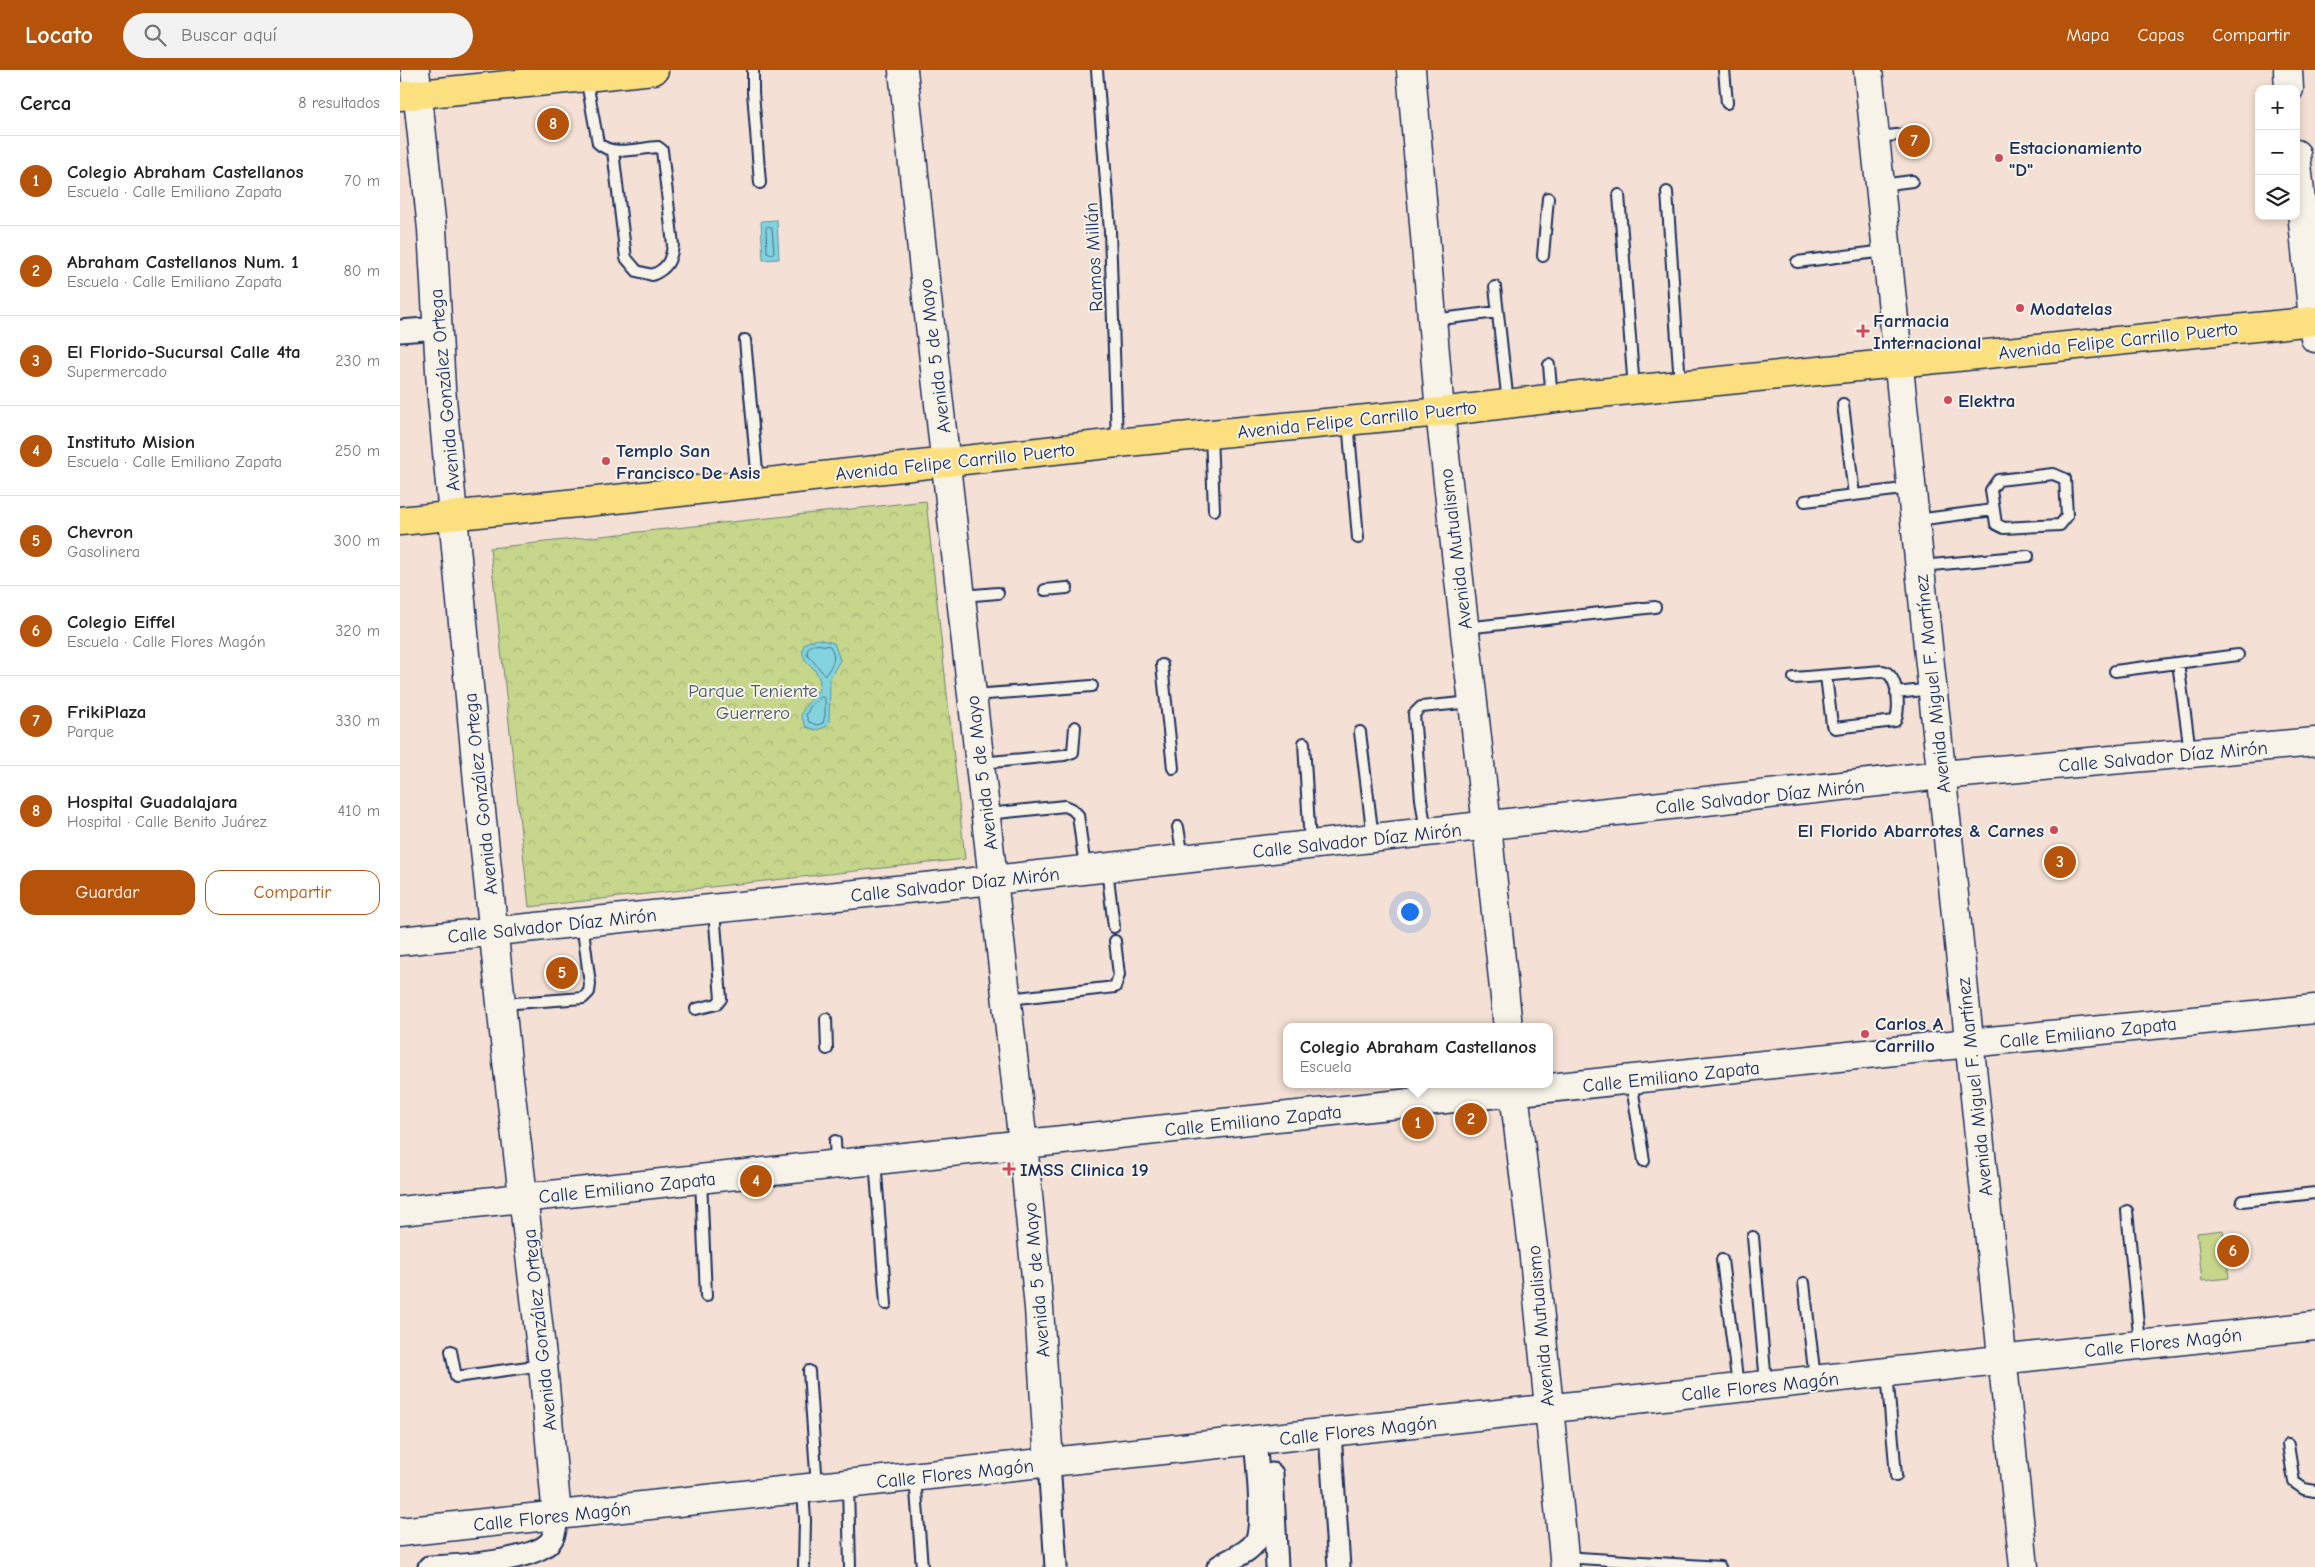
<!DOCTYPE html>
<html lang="es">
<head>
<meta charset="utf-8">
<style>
	body { margin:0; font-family:"Comic Neue",sans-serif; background:#f2f2f2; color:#222 }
	.controls { position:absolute; right:15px; top:15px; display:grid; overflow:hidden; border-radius:10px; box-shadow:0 2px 8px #0003 }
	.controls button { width:45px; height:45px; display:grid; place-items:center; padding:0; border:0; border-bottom:1px solid #e0e0e0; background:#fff; color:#222; font:25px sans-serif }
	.you { position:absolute; left:1009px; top:841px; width:18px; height:18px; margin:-12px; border:4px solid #fff; border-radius:50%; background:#1a73e8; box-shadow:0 0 0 8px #1a73e833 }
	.badge { display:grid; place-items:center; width:32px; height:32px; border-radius:50%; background:#b45309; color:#fff; font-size:16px; font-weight:700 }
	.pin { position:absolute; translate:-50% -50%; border:2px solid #fff; box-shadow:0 1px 5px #0006 }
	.popup { position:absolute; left:883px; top:953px; width:270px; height:65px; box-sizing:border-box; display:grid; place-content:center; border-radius:10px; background:#fff; filter:drop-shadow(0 1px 4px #0005); font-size:16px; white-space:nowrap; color:#767676 }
	.popup b { font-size:19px; color:#222 }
	.popup::after { content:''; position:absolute; left:50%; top:100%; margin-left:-10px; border:10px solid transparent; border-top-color:#fff }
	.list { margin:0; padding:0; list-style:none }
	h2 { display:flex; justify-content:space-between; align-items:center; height:65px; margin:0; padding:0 20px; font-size:21px }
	h2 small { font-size:16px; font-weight:400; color:#767676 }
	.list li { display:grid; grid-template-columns:32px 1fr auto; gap:15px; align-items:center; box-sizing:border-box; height:90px; padding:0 20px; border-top:1px solid #e0e0e0 }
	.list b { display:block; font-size:19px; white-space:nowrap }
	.list p { margin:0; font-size:16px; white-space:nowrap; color:#767676 }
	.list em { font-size:16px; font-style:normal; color:#767676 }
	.actions { display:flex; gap:10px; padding:15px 20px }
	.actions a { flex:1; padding:11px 0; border:1px solid #b45309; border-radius:15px; text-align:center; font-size:18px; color:#b45309 }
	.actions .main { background:#b45309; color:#fff }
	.icon { flex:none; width:28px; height:28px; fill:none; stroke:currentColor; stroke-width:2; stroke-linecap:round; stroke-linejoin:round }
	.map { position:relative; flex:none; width:1915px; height:1497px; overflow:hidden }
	header { display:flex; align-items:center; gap:30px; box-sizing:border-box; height:70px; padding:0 25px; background:#b45309; color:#fff }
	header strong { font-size:24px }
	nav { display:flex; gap:28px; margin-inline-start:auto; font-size:18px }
	.search { width:350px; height:45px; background:#f2f2f2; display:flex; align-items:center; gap:12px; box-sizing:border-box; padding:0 18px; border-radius:28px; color:#767676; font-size:19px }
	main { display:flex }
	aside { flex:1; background:#fff }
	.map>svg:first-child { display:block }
	.park { fill:url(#park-crowns); stroke:#708274 }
	.pitch { fill:#c6d68a; stroke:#708274 }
	.water { fill:#82d3dd; stroke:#5991aa }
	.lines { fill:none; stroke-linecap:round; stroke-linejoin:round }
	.shore { stroke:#447191; stroke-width:1 }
	.lane-casing { stroke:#1b2f5e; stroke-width:14 }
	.street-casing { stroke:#1b2f5e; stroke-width:25 }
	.secondary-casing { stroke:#1b2f5e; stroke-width:31 }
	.primary-casing { stroke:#1b2f5e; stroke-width:31 }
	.lane { stroke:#f7f3e8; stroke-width:10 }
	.street { stroke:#f7f3e8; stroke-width:21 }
	.secondary { stroke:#f7f3e8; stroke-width:28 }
	.primary { stroke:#fce080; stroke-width:28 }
	.poi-dot { fill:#d1495b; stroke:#f7f3e8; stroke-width:2 }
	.labels { text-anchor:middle; stroke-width:4; stroke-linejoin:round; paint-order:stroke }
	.poi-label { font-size:19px; font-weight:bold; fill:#1b2f5e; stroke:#f7f3e8; text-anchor:start }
	.street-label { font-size:19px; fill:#1b2f5e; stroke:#f7f3e8 }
	.park-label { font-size:19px; fill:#465969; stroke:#f7f3e8 }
</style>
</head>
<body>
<header>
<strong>Locato</strong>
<div class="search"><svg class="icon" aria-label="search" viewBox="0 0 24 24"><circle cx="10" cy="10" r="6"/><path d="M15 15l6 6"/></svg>Buscar aquí</div>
<nav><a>Mapa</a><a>Capas</a><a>Compartir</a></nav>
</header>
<main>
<aside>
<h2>Cerca<small>8 resultados</small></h2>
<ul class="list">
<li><span class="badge">1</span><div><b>Colegio Abraham Castellanos</b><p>Escuela · Calle Emiliano Zapata</p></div><em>70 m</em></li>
<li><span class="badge">2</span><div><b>Abraham Castellanos Num. 1</b><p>Escuela · Calle Emiliano Zapata</p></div><em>80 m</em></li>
<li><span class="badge">3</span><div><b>El Florido-Sucursal Calle 4ta</b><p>Supermercado</p></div><em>230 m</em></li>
<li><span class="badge">4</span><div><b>Instituto Mision</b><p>Escuela · Calle Emiliano Zapata</p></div><em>250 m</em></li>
<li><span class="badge">5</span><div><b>Chevron</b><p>Gasolinera</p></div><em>300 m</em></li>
<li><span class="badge">6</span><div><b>Colegio Eiffel</b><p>Escuela · Calle Flores Magón</p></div><em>320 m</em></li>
<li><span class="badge">7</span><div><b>FrikiPlaza</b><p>Parque</p></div><em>330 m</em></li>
<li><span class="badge">8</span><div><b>Hospital Guadalajara</b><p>Hospital · Calle Benito Juárez</p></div><em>410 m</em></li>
</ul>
<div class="actions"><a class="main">Guardar</a><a>Compartir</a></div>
</aside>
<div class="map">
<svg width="1915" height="1497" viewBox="0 0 1915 1497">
	<defs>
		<pattern id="park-crowns" width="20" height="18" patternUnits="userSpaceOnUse" patternTransform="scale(1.25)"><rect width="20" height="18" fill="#c6d68a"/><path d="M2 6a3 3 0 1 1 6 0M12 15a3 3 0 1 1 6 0" fill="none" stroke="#aab87a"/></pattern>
	</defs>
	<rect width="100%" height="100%" fill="#f4e0d4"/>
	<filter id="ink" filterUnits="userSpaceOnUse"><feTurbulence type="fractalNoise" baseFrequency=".02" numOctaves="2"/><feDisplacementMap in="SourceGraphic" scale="10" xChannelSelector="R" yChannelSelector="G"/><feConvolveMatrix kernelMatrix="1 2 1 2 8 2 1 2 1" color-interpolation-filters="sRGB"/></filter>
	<g filter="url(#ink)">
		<path class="park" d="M526,431L565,789L129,837L90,478Z"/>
		<path class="pitch" d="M1823,1160L1829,1208L1802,1211L1797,1163Z"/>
		<path class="water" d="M377,150L379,189L363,190L361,151Z
			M418,569L434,573L440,590L430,608L429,651L426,657L416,660L406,657L401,646C404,630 424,626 419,608C415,594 396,590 405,573Z"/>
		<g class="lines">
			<path class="shore" d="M368,156L372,158L374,182L372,184L367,182L366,158Z
				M414,574L430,576C437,588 433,595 425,605L407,584L408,578Z
				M421,627L425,628V645L423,653L417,655L409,652L406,645L410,637Z"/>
			<defs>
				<path id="lane" d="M353,0V22L360,113
					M697,0L710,161L717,371
					M1324,0L1327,33
					M186,7L198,73C212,87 240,78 258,77L262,80L273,175C271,191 267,199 252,205L237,201L226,188L213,81
					M1476,67L1507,64
					M1481,115L1512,111
					M1267,122L1280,314
					M1219,125L1234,319
					M1143,186L1148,128
					M1397,192L1485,181
					M1095,217L1108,333
					M1033,250L1097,242
					M345,270L358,412
					M1149,295L1152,329
					M1443,334L1454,425
					M948,351L958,468
					M811,365L814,440
					M1653,404L1665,409L1667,446L1660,455L1604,458L1596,454L1591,420L1598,410Z
					M1405,431L1511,418
					M1517,450L1593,440
					M1521,496L1628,486
					M645,520L667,518
					M562,526L598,523
					M1065,558L1255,537
					M1778,593L1790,681
					M762,595L773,698
					M1715,601L1838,585
					M1394,608L1482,601C1498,602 1501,640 1495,651L1435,658L1432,655L1426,606
					M1496,623L1532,619
					M573,625L692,616
					M960,662L973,768
					M904,673L910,774
					M581,693L664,685L673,682L675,657
					M587,744L665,736L672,739L678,745L685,798
					M778,757L783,788
					M1026,762L1021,729L1014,644L1021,637L1072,632
					M707,799L714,857
					M609,929L715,917L719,905L715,871
					M101,934L183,928L189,922L190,914L182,852
					M296,939L317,934L321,929L314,841
					M426,949L427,979
					M1231,1011L1244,1091
					M435,1071L436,1092
					M475,1090L486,1234
					M301,1110L306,1226
					M1842,1131L1915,1123
					M1727,1141L1740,1274
					M1353,1167L1366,1313
					M1322,1190L1338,1316
					M1404,1213L1415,1309
					M51,1281L56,1307L142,1295
					M409,1301L417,1417
					M1487,1302L1496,1406
					M1888,1375L1894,1412L1904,1419L1915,1421
					M515,1408L522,1497
					M448,1416L450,1497
					M403,1421L405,1450L404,1497
					M1164,1487L1320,1497"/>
				<path id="street" d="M0,261L38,258
					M930,1363L939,1497
					M649,1393L656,1497
					M872,1404L877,1497
					M29,1497C54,1496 140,1492 152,1469C156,1462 156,1453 157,1446
					M818,1497C829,1489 848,1484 856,1471C864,1454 857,1391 855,1371"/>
				<path id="secondary" d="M15,0L32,159L41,318L78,712L107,991L143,1295L157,1446
					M503,0L527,228L623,1074L639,1238L649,1393
					M1011,0L1040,342L1087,756L1108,957
					M1468,0L1624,1497
					M1888,0L1889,19
					M1896,84L1915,268
					M0,871L593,810L1541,705L1915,672
					M1113,1014L1133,1178L1165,1497
					M0,1141L1569,973L1915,939
					M0,1462L1915,1256"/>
				<path id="primary" d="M0,26L254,0
					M0,451L226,428L717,373L1040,342L1180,325L1915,251"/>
			</defs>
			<use href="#lane" class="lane-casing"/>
			<use href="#street" class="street-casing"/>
			<use href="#secondary" class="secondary-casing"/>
			<use href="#primary" class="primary-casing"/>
			<use href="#lane" class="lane"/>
			<use href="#street" class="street"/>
			<use href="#secondary" class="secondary"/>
			<use href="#primary" class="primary"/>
		</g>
	</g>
	<g class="poi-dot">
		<circle cx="1599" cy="88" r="5"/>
		<circle cx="1620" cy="238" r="5"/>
		<path d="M1460.5 253.5h5v5h5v5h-5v5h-5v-5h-5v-5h5z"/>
		<circle cx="1548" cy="330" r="5"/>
		<circle cx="206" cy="391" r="5"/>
		<circle cx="1654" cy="760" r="5"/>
		<circle cx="1465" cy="964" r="5"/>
		<path d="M606.5 1091.5h5v5h5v5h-5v5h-5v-5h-5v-5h5z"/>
	</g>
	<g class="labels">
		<g class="poi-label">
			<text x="1609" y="84">Estacionamiento<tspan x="1609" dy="22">"D"</tspan></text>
			<text x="1630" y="245">Modatelas</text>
			<text x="1473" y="257">Farmacia<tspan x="1473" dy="22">Internacional</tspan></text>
			<text x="1558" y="337">Elektra</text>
			<text x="216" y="387">Templo San<tspan x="216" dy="22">Francisco De Asis</tspan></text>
			<text x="1644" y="767" text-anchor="end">El Florido Abarrotes &amp; Carnes</text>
			<text x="1475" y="960">Carlos A<tspan x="1475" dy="22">Carrillo</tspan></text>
			<text x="620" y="1106">IMSS Clinica 19</text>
		</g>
		<g class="street-label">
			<text transform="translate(693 187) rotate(-93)" y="7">Ramos Millán</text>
			<text transform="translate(1718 270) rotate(-6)" y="7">Avenida Felipe Carrillo Puerto</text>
			<text transform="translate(534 286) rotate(-97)" y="7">Avenida 5 de Mayo</text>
			<text transform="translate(44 320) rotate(-95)" y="7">Avenida González Ortega</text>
			<text transform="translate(957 349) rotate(-6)" y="7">Avenida Felipe Carrillo Puerto</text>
			<text transform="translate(555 391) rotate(-6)" y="7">Avenida Felipe Carrillo Puerto</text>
			<text transform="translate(1055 479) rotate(-97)" y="7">Avenida Mutualismo</text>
			<text transform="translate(1532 614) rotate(-96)" y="7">Avenida Miguel F. Martínez</text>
			<text transform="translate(1763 686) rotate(-5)" y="7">Calle Salvador Díaz Mirón</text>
			<text transform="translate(581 703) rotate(-97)" y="7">Avenida 5 de Mayo</text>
			<text transform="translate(80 724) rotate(-96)" y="7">Avenida González Ortega</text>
			<text transform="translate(1360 726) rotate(-6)" y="7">Calle Salvador Díaz Mirón</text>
			<text transform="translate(957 770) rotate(-6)" y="7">Calle Salvador Díaz Mirón</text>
			<text transform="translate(555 814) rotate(-6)" y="7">Calle Salvador Díaz Mirón</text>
			<text transform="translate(152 855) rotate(-6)" y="7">Calle Salvador Díaz Mirón</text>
			<text transform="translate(1688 962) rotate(-6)" y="7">Calle Emiliano Zapata</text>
			<text transform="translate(1271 1006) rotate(-6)" y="7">Calle Emiliano Zapata</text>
			<text transform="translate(1574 1017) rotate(-96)" y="7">Avenida Miguel F. Martínez</text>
			<text transform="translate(853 1050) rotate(-6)" y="7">Calle Emiliano Zapata</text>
			<text transform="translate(227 1117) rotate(-6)" y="7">Calle Emiliano Zapata</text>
			<text transform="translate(636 1210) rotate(-95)" y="7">Avenida 5 de Mayo</text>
			<text transform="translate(1140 1256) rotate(-95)" y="7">Avenida Mutualismo</text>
			<text transform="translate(139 1260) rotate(-96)" y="7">Avenida González Ortega</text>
			<text transform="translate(1763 1272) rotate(-6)" y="7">Calle Flores Magón</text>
			<text transform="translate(1360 1316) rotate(-6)" y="7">Calle Flores Magón</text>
			<text transform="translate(958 1360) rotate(-6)" y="7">Calle Flores Magón</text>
			<text transform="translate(555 1403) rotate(-6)" y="7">Calle Flores Magón</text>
			<text transform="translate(152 1446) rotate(-6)" y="7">Calle Flores Magón</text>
		</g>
		<g class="park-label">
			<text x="353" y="627">Parque Teniente<tspan x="353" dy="22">Guerrero</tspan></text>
		</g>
	</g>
</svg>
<div class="controls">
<button>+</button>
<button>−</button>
<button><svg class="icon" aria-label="layers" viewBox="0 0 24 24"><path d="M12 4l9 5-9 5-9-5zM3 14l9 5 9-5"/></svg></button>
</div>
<div class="you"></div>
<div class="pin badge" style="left:1018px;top:1053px">1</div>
<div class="popup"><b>Colegio Abraham Castellanos</b>Escuela</div>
<div class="pin badge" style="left:1071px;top:1049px">2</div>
<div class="pin badge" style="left:1660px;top:792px">3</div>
<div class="pin badge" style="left:356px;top:1111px">4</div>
<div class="pin badge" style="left:162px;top:903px">5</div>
<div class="pin badge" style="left:1833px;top:1181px">6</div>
<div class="pin badge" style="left:1514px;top:71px">7</div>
<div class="pin badge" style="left:153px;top:54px">8</div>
</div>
</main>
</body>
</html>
